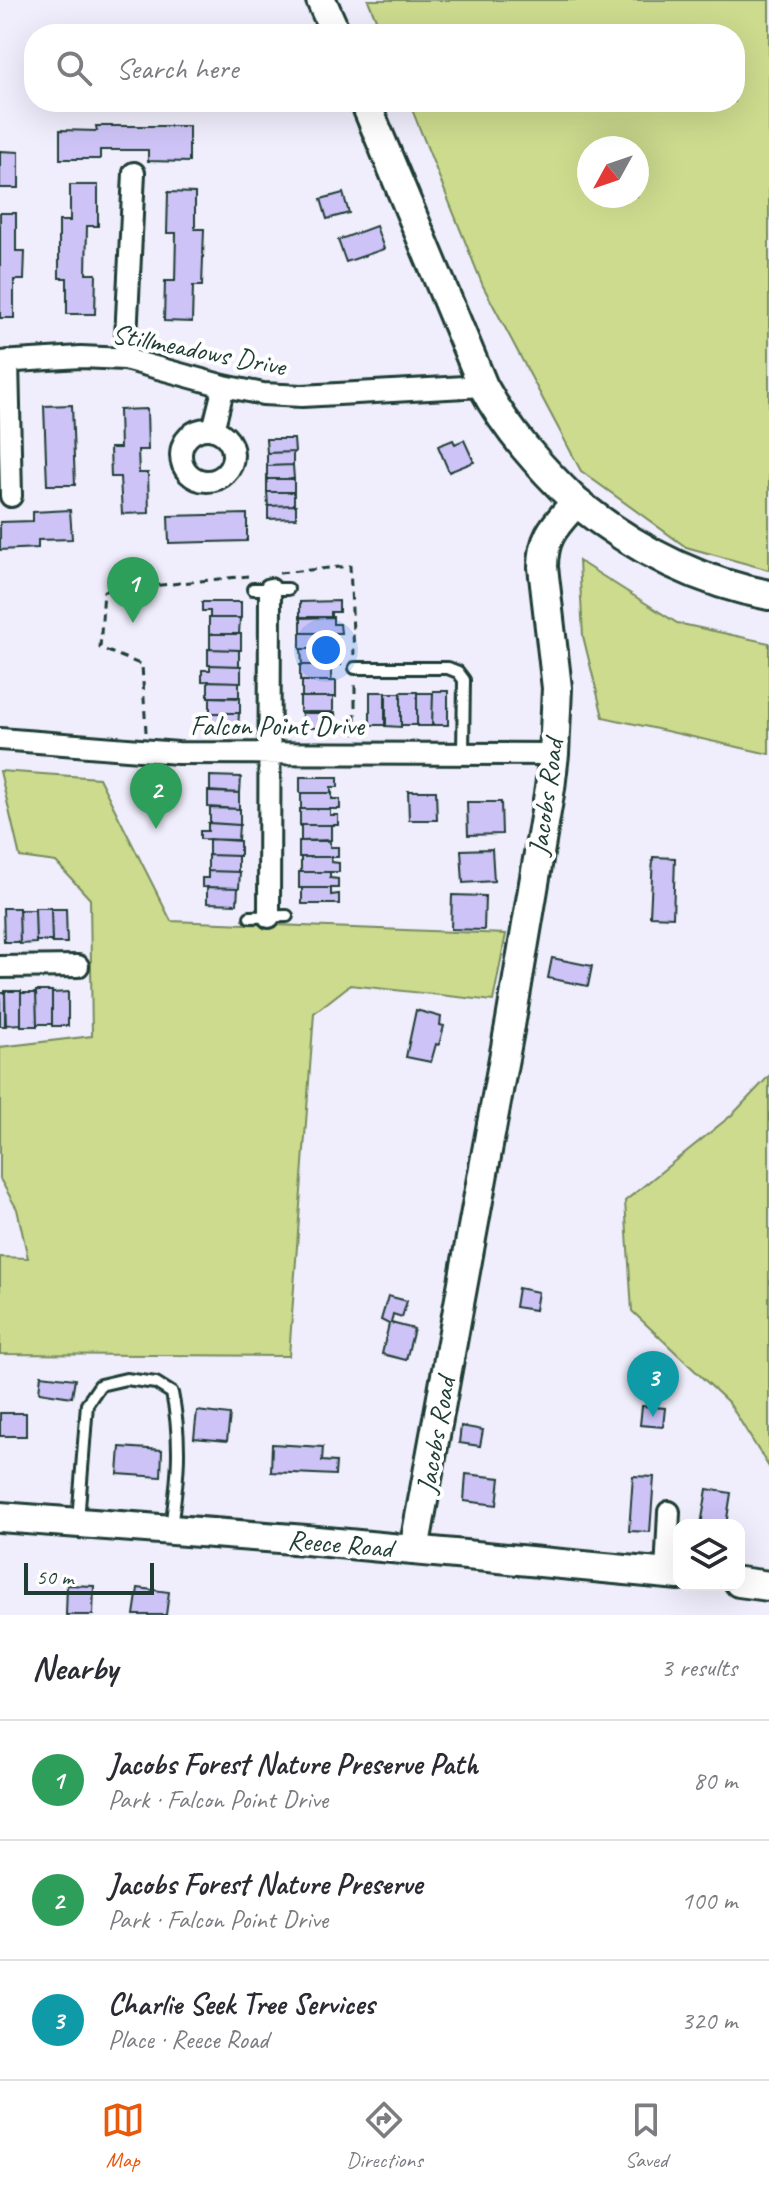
<!DOCTYPE html>
<html lang="en">
<head>
<meta charset="utf-8">
<style>
	body { margin:0; font-family:Caveat,sans-serif; background:#f7f7f7; color:#2b2b33 }
	.controls { position:absolute; right:24px; bottom:24px; display:grid; overflow:hidden; border-radius:16px; box-shadow:0 8px 32px #0002 }
	.controls button { width:72px; height:72px; display:grid; place-items:center; padding:0; border:0; border-bottom:2px solid #e1e1e2; background:#fff; color:#2b2b33; font:40px sans-serif }
	.compass { position:absolute; left:577px; top:136px; width:72px; height:72px; border-radius:50%; background:#fff; box-shadow:0 8px 32px #0002; rotate:230deg }
	.scale { position:absolute; left:24px; bottom:20px; width:130px; box-sizing:border-box; padding-left:8px; border:4px solid #1f3d34; border-top:0; font-size:22px; line-height:28px; white-space:nowrap; color:#1f3d34; -webkit-text-stroke:6px #fff; paint-order:stroke }
	.you { position:absolute; left:326px; top:650px; width:28px; height:28px; margin:-20px; border:6px solid #fff; border-radius:50%; background:#1a73e8; box-shadow:0 0 0 12px #1a73e833 }
	.badge { display:grid; place-items:center; width:52px; height:52px; border-radius:50%; background:#ea580c; color:#fff; font-size:26px; font-weight:700 }
	.pin { position:absolute; translate:-50% -66px; filter:drop-shadow(0 2px 4px #0008) }
	.pin::after { content:''; position:absolute; top:42px; width:28px; height:24px; background:inherit; clip-path:polygon(0 0,100% 0,50% 100%) }
	.list { margin:0; padding:0; list-style:none }
	h2 { display:flex; justify-content:space-between; align-items:center; height:104px; margin:0; padding:0 32px; font-size:34px }
	h2 small { font-size:26px; font-weight:400; color:#7c7c81 }
	.list li { display:grid; grid-template-columns:52px 1fr auto; gap:24px; align-items:center; box-sizing:border-box; height:120px; padding:0 32px; border-top:2px solid #e1e1e2 }
	.list b { display:block; font-size:30px; white-space:nowrap }
	.list p { margin:0; font-size:26px; white-space:nowrap; color:#7c7c81 }
	.list em { font-size:26px; font-style:normal; color:#7c7c81 }
	.icon { flex:none; width:44px; height:44px; fill:none; stroke:currentColor; stroke-width:2; stroke-linecap:round; stroke-linejoin:round }
	.map { position:relative; flex:none; width:769px; height:1615px; overflow:hidden }
	.search { position:absolute; background:#fff; box-shadow:0 8px 32px #0002; left:24px; right:24px; top:24px; height:88px; display:flex; align-items:center; gap:20px; box-sizing:border-box; padding:0 28px; border-radius:32px; color:#7c7c81; font-size:30px }
	.sheet { height:464px; background:#fff }
	nav { display:flex; justify-content:space-around; align-items:center; box-sizing:border-box; height:112px; border-top:2px solid #e1e1e2; background:#fff; font-size:22px; color:#7c7c81 }
	nav a { display:grid; justify-items:center; gap:4px }
	nav .on { color:#ea580c }
	.map>svg:first-child { display:block }
	.green { fill:#cddb8e; stroke:#768c61; stroke-width:2; fill-rule:evenodd }
	.building { fill:#cdc3f6; stroke:#1f3d34; stroke-width:2 }
	.lines { fill:none; stroke-linecap:round; stroke-linejoin:round }
	.lane-casing { stroke:#1f3d34; stroke-width:16 }
	.street-casing { stroke:#1f3d34; stroke-width:26 }
	.secondary-casing { stroke:#1f3d34; stroke-width:34 }
	.path { stroke:#1f3d34; stroke-width:3; stroke-dasharray:8 6; stroke-linecap:butt }
	.lane { stroke:#fff; stroke-width:10 }
	.street { stroke:#fff; stroke-width:20 }
	.secondary { stroke:#fff; stroke-width:28 }
	.labels { text-anchor:middle; stroke-width:8; stroke-linejoin:round; paint-order:stroke }
	.street-label { font-size:28px; fill:#1f3d34; stroke:#fff }
</style>
</head>
<body>
<div class="map">
<svg width="769" height="1615" viewBox="0 0 769 1615">
	<rect width="100%" height="100%" fill="#f0edfc"/>
	<filter id="ink" filterUnits="userSpaceOnUse"><feTurbulence type="fractalNoise" baseFrequency=".0125" numOctaves="2"/><feDisplacementMap in="SourceGraphic" scale="16" xChannelSelector="R" yChannelSelector="G"/><feConvolveMatrix kernelMatrix="1 2 1 2 8 2 1 2 1" color-interpolation-filters="sRGB"/></filter>
	<g filter="url(#ink)">
		<path class="green" d="M368,0H769V570L686,547L581,471L483,286L409,102H735V34H382ZM637,148V196H589V148Z
			M579,561L677,623L769,643V754L603,717L583,636Z
			M0,771L99,778L171,921L506,934L493,1001L350,985L314,1013L289,1356L0,1354V1257L28,1258L17,1209L0,1179V1047L92,1036L90,899L56,862L20,857Z
			M769,1076V1467L729,1403L632,1311L625,1201L733,1114Z"/>
		<path class="building" d="M96,126H189V162L148,161V150H100V159H60V130L97,131Z
			M0,151L19,152V188H0Z
			M70,185H98V226H87L86,274H96L95,314H67V278H59V221H70Z
			M168,192L195,193V229H204L202,286H193L192,322L164,321L165,281H175L176,233H167Z
			M343,193L349,213L327,219L321,199Z
			M0,213H16V251H25L24,280H14V318H0Z
			M376,226L384,249L346,262L338,240Z
			M72,405L75,485H47L44,406Z
			M147,409L148,450H138L139,473H148L149,513L122,514L120,477H111L110,448H120L119,410Z
			M266,439H294L295,452L267,453Z
			M453,440L455,444L464,440L474,462L449,472L438,446Z
			M293,452V465L267,466V453Z
			M293,465L294,479H267V466Z
			M267,479H294V492H267Z
			M267,492H294V505L268,506Z
			M296,505V518L268,519V506Z
			M70,510L72,539L38,540V548L0,550V522L33,521V512Z
			M247,514V541L169,543L168,516Z
			M339,601V612H331V617L300,618V602Z
			M202,602H241V618H210V611H202Z
			M301,617H333V624H340L341,633H301Z
			M209,618H240L239,634H209Z
			M300,633H331V639H339V649H300Z
			M210,634H241V650L210,649Z
			M208,649L239,650V666L208,665Z
			M301,649H332L333,655H341V665H302Z
			M210,665L241,666V682L202,681V670H210Z
			M300,665H331V681H300Z
			M208,681L239,682V698L208,697Z
			M302,681H336V697H302Z
			M433,691H448V725H432Z
			M370,692H386V725H370Z
			M401,692H417V725H401Z
			M385,693H401V727L385,726Z
			M417,693H433L432,726H417Z
			M210,697H240V713H210Z
			M300,697H333V713L300,712Z
			M335,712L336,728H302V713Z
			M209,713H239L238,729H200V718H208Z
			M210,776L241,777L240,793L210,792Z
			M300,777H338V787H331V793H300Z
			M208,791L239,793V809L208,807Z
			M408,791H436L437,820H409Z
			M301,793H332V799H340V809H301Z
			M467,802H501L502,834L468,835Z
			M210,808L240,809V825L210,823Z
			M300,809H330V815H338V825H300Z
			M208,823L239,825L238,840L200,839V831H208Z
			M301,825H331V840L301,841Z
			M209,839L240,841V856L209,855Z
			M299,841H330V847H338V857H299Z
			M492,849L494,881L463,883L461,850Z
			M208,855L238,856V872L208,871Z
			M301,857H331V862L339,863V872H301Z
			M653,857L675,858L673,917L650,916Z
			M208,871L240,872L239,888L202,887V878H208Z
			M299,872H330V878L338,879V888H299Z
			M207,887L238,888L237,904L207,903Z
			M302,888H331V895L339,894V904H302Z
			M452,895L485,896L484,930L451,929Z
			M3,908H19L20,942H4Z
			M35,908H51L52,941H36Z
			M51,909H66L67,943H52Z
			M19,910H35L36,943L20,944Z
			M552,958L592,966L588,986L548,978Z
			M5,991H21V1024L5,1025Z
			M36,991H52V1024H37Z
			M68,992V1026H52V993Z
			M0,993H5L6,1026H0Z
			M21,993H36L37,1026H21Z
			M416,1010L441,1017L440,1025L444,1026L439,1045L436,1044L431,1062L406,1057Z
			M518,1288L538,1292L535,1310L515,1307Z
			M388,1296L407,1301L402,1317L393,1314L391,1323L414,1329L406,1360L382,1354L389,1324L381,1320Z
			M41,1375L75,1379L72,1397L39,1392Z
			M642,1406L665,1408L663,1427L640,1425Z
			M197,1411L230,1415L227,1441L194,1438Z
			M0,1413H26V1436H0Z
			M461,1426L483,1430L480,1446L459,1443Z
			M272,1444L323,1447L322,1461L336,1462L335,1475L271,1472Z
			M120,1447L162,1450L161,1477L118,1474Z
			M466,1474L500,1478L497,1505L464,1501Z
			M633,1476L654,1477L650,1532L629,1531Z
			M707,1489L731,1493L726,1525H701Z
			M67,1585L94,1586L93,1615H66Z
			M138,1588L169,1592L166,1615H134Z"/>
		<g class="lines">
			<defs>
				<path id="lane" d="M253,589H288
					M355,668H448L458,672L464,680L463,753
					M250,917L287,916
					M78,1521L87,1404L100,1385L126,1379L156,1383L172,1393C182,1441 178,1479 171,1527"/>
				<path id="street" d="M125,359L134,173
					M8,361L11,496
					M0,362L81,357L125,359L224,386L263,394L302,396L483,386
					M181 455a26 26 0 1 1 52 0a26 26 0 1 1-52 0Z
					M213,430L224,386
					M0,739L178,753L554,754
					M269,917L270,589
					M0,967L78,966
					M666,1574L669,1512"/>
				<path id="secondary" d="M321,0L336,34
					M365,102L483,386C507,431 540,467 576,502C556,525 543,535 543,567L557,688L554,754L550,788L511,1020L414,1550
					M576,502C632,547 698,582 769,595
					M0,1517L306,1540L679,1575
					M739,1582L769,1586"/>
			</defs>
			<use href="#lane" class="lane-casing"/>
			<use href="#street" class="street-casing"/>
			<use href="#secondary" class="secondary-casing"/>
			<path class="path" d="M279,573L350,566L354,655
				M146,732L142,665L100,648L104,591L248,576
				M355,735V682"/>
			<use href="#lane" class="lane"/>
			<use href="#street" class="street"/>
			<use href="#secondary" class="secondary"/>
		</g>
	</g>
	<g class="labels">
		<g class="street-label">
			<text transform="translate(199 349) rotate(11)" y="10">Stillmeadows Drive</text>
			<text x="277" y="735">Falcon Point Drive</text>
			<text transform="translate(545 797) rotate(-82)" y="10">Jacobs Road</text>
			<text transform="translate(435 1435) rotate(-80)" y="10">Jacobs Road</text>
			<text transform="translate(340 1543) rotate(5)" y="10">Reece Road</text>
		</g>
	</g>
</svg>
<div class="controls">
<button><svg class="icon" aria-label="layers" viewBox="0 0 24 24"><path d="M12 4l9 5-9 5-9-5zM3 14l9 5 9-5"/></svg></button>
</div>
<svg class="compass" viewBox="-18 -18 36 36"><path d="M0-13l5 13h-10z" fill="#e53935"/><path d="M0 13l5-13h-10z" fill="#7c7c81"/></svg>
<div class="scale">50 m</div>
<div class="you"></div>
<div class="pin badge" style="left:133px;top:623px;background:#2e9e5b">1</div>
<div class="pin badge" style="left:156px;top:829px;background:#2e9e5b">2</div>
<div class="pin badge" style="left:653px;top:1417px;background:#0f9aa8">3</div>
<div class="search"><svg class="icon" aria-label="search" viewBox="0 0 24 24"><circle cx="10" cy="10" r="6"/><path d="M15 15l6 6"/></svg>Search here</div>
</div>
<section class="sheet">
<h2>Nearby<small>3 results</small></h2>
<ul class="list">
<li><span class="badge" style="background:#2e9e5b">1</span><div><b>Jacobs Forest Nature Preserve Path</b><p>Park · Falcon Point Drive</p></div><em>80 m</em></li>
<li><span class="badge" style="background:#2e9e5b">2</span><div><b>Jacobs Forest Nature Preserve</b><p>Park · Falcon Point Drive</p></div><em>100 m</em></li>
<li><span class="badge" style="background:#0f9aa8">3</span><div><b>Charlie Seek Tree Services</b><p>Place · Reece Road</p></div><em>320 m</em></li>
</ul>
</section>
<nav>
<a class="on"><svg class="icon" aria-label="map" viewBox="0 0 24 24"><path d="M3 6l6-2 6 2 6-2v14l-6 2-6-2-6 2zM9 4v14M15 6v14"/></svg>Map</a>
<a><svg class="icon" aria-label="directions" viewBox="0 0 24 24"><path d="M12 3l9 9-9 9-9-9zM9 14v-3h6M13 9l2 2-2 2"/></svg>Directions</a>
<a><svg class="icon" aria-label="saved" viewBox="0 0 24 24"><path d="M7 4h10v16l-5-4-5 4z"/></svg>Saved</a>
</nav>
</body>
</html>
